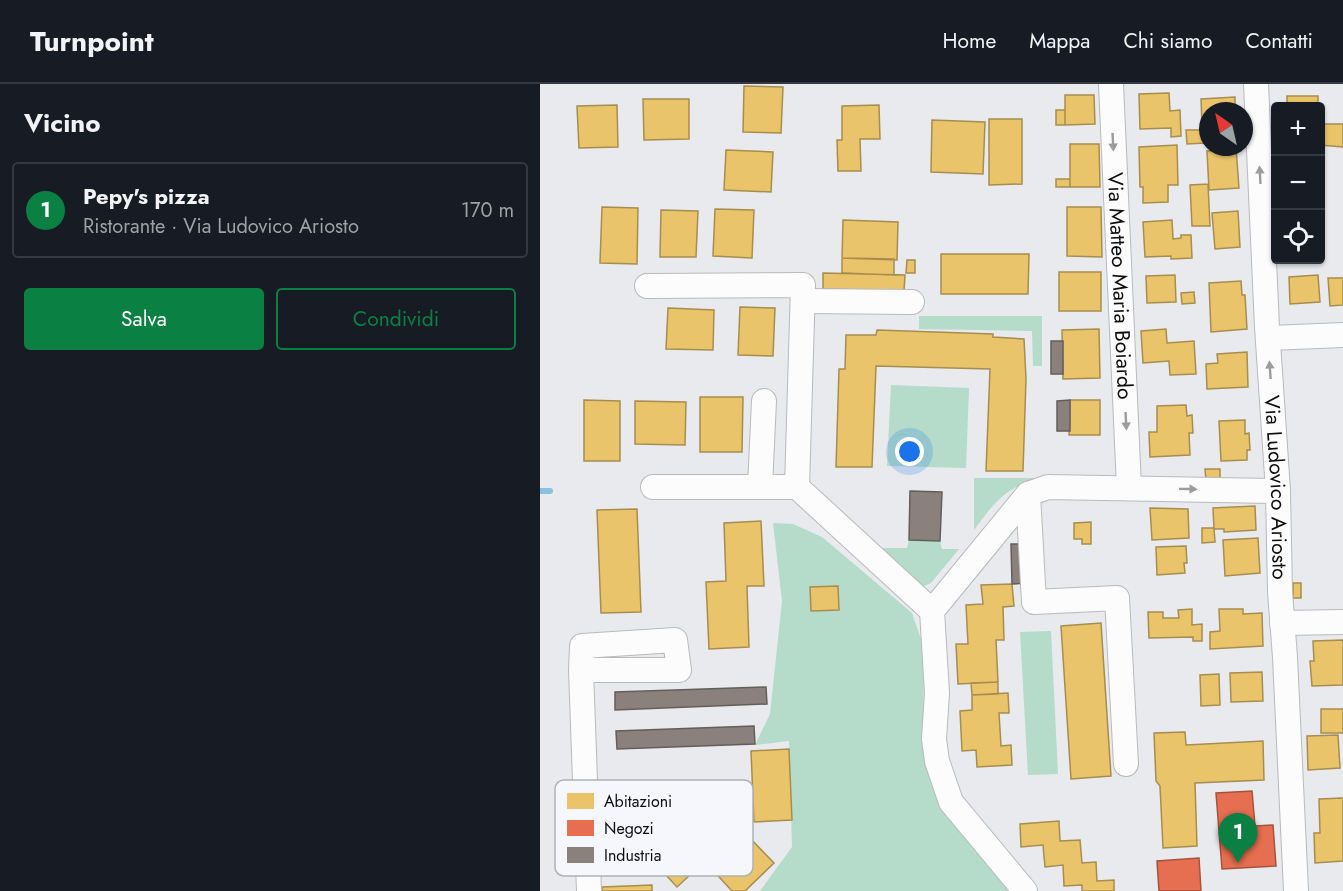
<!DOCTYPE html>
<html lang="it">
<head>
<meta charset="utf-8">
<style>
	body { margin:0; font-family:Jost,sans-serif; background:#242831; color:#f1f3f6 }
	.controls { position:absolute; right:18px; top:18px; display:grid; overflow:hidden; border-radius:6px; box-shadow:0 2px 4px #0004 }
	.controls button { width:54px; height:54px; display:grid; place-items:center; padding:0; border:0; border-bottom:2px solid #363941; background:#171b24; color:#f1f3f6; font:30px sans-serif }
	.compass { position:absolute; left:659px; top:18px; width:54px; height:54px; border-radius:50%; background:#171b24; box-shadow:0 2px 4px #0004; rotate:326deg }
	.you { position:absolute; left:370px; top:368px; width:21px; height:21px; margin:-15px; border:4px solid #fff; border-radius:50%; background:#1a73e8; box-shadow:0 0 0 9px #1a73e833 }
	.badge { display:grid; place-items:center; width:39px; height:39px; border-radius:50%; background:#0b8043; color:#fff; font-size:20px; font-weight:700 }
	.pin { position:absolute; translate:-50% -50px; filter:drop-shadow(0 2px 3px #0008) }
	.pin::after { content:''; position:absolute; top:32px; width:21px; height:18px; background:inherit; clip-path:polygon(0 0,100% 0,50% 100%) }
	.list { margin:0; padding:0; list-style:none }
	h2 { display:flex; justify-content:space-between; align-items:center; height:78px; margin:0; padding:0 24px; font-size:26px }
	h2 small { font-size:20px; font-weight:400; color:#9ea1a6 }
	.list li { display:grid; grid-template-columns:39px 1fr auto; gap:18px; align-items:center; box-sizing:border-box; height:96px; margin:0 12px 12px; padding:0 12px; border:2px solid #363941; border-radius:6px }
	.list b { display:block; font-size:22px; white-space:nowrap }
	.list p { margin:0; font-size:20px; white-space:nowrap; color:#9ea1a6 }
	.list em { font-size:20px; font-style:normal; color:#9ea1a6 }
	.actions { display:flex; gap:12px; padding:18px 24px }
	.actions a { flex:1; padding:14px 0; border:2px solid #0b8043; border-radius:6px; text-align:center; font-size:21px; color:#0b8043 }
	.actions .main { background:#0b8043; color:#fff }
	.icon { flex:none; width:33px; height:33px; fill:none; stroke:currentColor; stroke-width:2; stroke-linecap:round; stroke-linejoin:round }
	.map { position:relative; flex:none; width:803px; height:807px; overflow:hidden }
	header { display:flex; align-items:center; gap:36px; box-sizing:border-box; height:84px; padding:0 30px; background:#171b24; border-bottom:2px solid #363941 }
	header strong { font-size:28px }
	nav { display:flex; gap:33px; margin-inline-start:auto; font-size:21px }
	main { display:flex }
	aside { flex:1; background:#171b24 }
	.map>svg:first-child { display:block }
	.green { fill:#b5dbca }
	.homes { fill:#e9c46a; stroke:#a78d4f; stroke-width:1.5 }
	.shops { fill:#e76f51; stroke:#a5523d; stroke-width:1.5 }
	.industry { fill:#8a817c; stroke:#645e5b; stroke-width:1.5 }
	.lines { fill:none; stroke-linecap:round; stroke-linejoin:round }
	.stream { stroke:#8ac4dc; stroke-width:6 }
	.street-casing { stroke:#b8babc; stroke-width:26 }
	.street { stroke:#fcfcfc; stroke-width:24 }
	.oneway { fill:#9c9c9d }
	.labels { text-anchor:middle; stroke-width:6; stroke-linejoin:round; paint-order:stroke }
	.street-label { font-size:21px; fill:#0c0d0f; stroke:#f5f7fc }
	.key { fill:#f5f7fc; stroke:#afb1b5; stroke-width:1.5 }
	.key-label { font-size:16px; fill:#0c0d0f }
</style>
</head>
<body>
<header>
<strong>Turnpoint</strong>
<nav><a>Home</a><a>Mappa</a><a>Chi siamo</a><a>Contatti</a></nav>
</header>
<main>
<aside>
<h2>Vicino<small></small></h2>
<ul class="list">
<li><span class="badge">1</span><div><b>Pepy's pizza</b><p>Ristorante · Via Ludovico Ariosto</p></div><em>170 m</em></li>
</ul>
<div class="actions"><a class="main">Salva</a><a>Condividi</a></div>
</aside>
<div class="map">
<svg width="803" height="807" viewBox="0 0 803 807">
	<rect width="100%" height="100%" fill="#e8eaed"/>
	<path class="green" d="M379,232H502V282H493L492,247L379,245Z
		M351,301L429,304L426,384L347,382Z
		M434,394H496C462,407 455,418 434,446Z
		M233,439L253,440L282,453L372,529L384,564L383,655L478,807H220L252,763L249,657L215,661L230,630L242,517Z
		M369,456L400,457L402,465H419L391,499L382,503L338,464H367Z
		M511,547L518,690L488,691L480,548Z"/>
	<path class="homes" d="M204,2L243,3L241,49L203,48Z
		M629,9L630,27L640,26L641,52L631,53V44L600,45L599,10Z
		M525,11H554L555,40L525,41Z
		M747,12H778V22H747Z
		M695,13V27H668V40H662L661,15Z
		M103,15H149V55L104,56Z
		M77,21L78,63L39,64L37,22Z
		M339,21L340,55H320L321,87H298L297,56H302V22Z
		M516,26H525V41H516Z
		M449,35H482V100L449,101Z
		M392,36L445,38L443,90L391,88Z
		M780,40H803V63L780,61Z
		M646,46H665V59L647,60Z
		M530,60H559L560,103H530Z
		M637,61L638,101H628V118L603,119V103H600L599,63Z
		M696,64L699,104L669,106L667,67Z
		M186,66L233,68L231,108L184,106Z
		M516,95H530V103H516Z
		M668,100L670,142H652L650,101Z
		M62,123L98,124L97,180L60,179Z
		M527,123H561L562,173L527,172Z
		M175,125L214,126L212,174L173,172Z
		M121,126L158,127L156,173H120Z
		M698,127L700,163L675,165L672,129Z
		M303,136L358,138L357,176L302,174Z
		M632,136L633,155L641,154V151H651L652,174L631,175V172L605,173L603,138Z
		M401,170H489L488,210H401Z
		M302,174L354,175V191L302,189Z
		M367,176H375V189H366Z
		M519,188H561V227H519Z
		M283,189L365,191L364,207L283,205Z
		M635,191L636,218L607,219L606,192Z
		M778,191L780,218L750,220L749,193Z
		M788,194H803V221L790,222Z
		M701,197L702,211H705L707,245L671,248L669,199Z
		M654,208L655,219L642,220L641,209Z
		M200,223L235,224L233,272L198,271Z
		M128,224L174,226L173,266L126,265Z
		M559,245L560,294L523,295L522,246Z
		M626,245L627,259L654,257L656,290L630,291L629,277L603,279L601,247Z
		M337,246L453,250V253L484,255L486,295L483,387H446L450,285L336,282L332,383H296L299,285H305L306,251H336Z
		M707,268L708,303L667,305L666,280L678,279L677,270Z
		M160,313H203L202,368H160Z
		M44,316L80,317V377H44Z
		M530,316H560V351H529Z
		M95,317L146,318L145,361L95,360Z
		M646,321L647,332L652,331L653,349H649L650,371L610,373L609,348H617V322Z
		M705,336V350L709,349L710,366H707V376L681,377L679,337Z
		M665,385H680V396H666Z
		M715,422L716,446L684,448V445H674L673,424Z
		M610,424L648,425L649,454L612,456Z
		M97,425L101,528L61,529L57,426Z
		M221,437L224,502H207L209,563L169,565L166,498L186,497L184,439Z
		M551,438V460H542V455H534V439Z
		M662,444H674L675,458L662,459Z
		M718,454L720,489L685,492L683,456Z
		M646,462L647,479H644L645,489L617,491L616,463Z
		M753,499H761V514H753Z
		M472,500L474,522L463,523L464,556H456L458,598L418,600L416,560H428L426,521L443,520L441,501Z
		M298,502L299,526L271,527L270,503Z
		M652,525V541L662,540V557H653V553L609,554L608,528H623V534H639L638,526Z
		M679,525H703V530L722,529L723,562L670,565V548L680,547Z
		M561,539L571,692L531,695L521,542Z
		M803,556V601L772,602L770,577H774L773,557Z
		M722,588L723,617L691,618L690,589Z
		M679,590L680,621L661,622L660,591Z
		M458,598V610L432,611L431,599Z
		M468,609L469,629H459L461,662L471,661L472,681L437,683L436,666L422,667L420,627L432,626V611Z
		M781,625H803V649H781Z
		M645,648L646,661L723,657L724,696L655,699L657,762L623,764L620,702L616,697L614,649Z
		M798,651L800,684L768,686L767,652Z
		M249,665L252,736L214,738L211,667Z
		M803,714V777L775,779L774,749H780L779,715Z
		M117,724L166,776L137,803L89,751Z
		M519,737L520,757L540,756L542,779L556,778L557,797L574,796V807H542V801L524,802L523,781L505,783L503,761L481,763L480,740Z
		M205,749L234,779L205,807H192L169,782Z
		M112,801V807H62V803Z"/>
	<path class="shops" d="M712,707L715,742L733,741L736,782L682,785L676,709Z
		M659,774L661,807H619L617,777Z"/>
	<path class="industry" d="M511,257H523V290H511Z
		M530,316V347H517V317Z
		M370,407L402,408L400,457L369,456Z
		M471,460H487L488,499L472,500Z
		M226,603L227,620L75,626V608Z
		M214,642L215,660L77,665L76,647Z"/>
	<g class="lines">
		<path class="stream" d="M0,407H10"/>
		<defs>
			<g id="street">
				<path id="s1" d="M571,0L589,404"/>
				<path id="s2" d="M716,0L727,243L738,407L740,508L745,573L756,807"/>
				<path d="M107,202L263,201L257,403L392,527"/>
				<path d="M263,217L372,218"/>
				<path d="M728,254L803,251"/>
				<path d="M113,403H257"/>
				<path d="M220,403L224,317"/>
				<path d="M488,410L494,518L577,514L586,680"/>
				<path d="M742,539L803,538"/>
				<path d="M41,586H139L135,556L42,562L41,586L49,807"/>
				<path d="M485,807L411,718L397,677L394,655L397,609L392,527L488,410L508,403L738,407"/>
			</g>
		</defs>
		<use href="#street" class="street-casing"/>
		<use href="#street" class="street"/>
	</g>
	<defs><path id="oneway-solid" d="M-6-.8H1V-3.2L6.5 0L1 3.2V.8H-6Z" transform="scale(1.5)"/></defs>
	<g class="oneway">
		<use href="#oneway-solid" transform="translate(573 58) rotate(87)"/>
		<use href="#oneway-solid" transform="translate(720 91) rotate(-93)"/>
		<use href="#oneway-solid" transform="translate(730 286) rotate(-94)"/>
		<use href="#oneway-solid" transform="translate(586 337) rotate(87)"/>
		<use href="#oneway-solid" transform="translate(648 405) rotate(1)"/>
	</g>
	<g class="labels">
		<g class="street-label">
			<text dy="7" stroke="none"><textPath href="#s1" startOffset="202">Via Matteo Maria Boiardo</textPath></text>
			<text dy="7" stroke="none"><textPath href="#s2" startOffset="404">Via Ludovico Ariosto</textPath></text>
		</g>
	</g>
	<rect x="15" y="696" width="198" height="96" rx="9" class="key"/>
	<rect x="27" y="709" width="27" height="16" fill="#e9c46a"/>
	<rect x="27" y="736" width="27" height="16" fill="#e76f51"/>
	<rect x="27" y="763" width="27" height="16" fill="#8a817c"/>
	<g class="key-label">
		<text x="64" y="723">Abitazioni</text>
		<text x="64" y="750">Negozi</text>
		<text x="64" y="777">Industria</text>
	</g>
</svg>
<div class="controls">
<button>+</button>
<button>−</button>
<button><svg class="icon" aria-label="locate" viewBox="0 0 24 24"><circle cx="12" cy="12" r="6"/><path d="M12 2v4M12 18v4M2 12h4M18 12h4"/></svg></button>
</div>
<svg class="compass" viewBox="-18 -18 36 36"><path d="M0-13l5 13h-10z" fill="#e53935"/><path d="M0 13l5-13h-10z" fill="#9ea1a6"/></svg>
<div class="you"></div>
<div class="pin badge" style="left:698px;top:779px">1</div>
</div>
</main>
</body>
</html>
